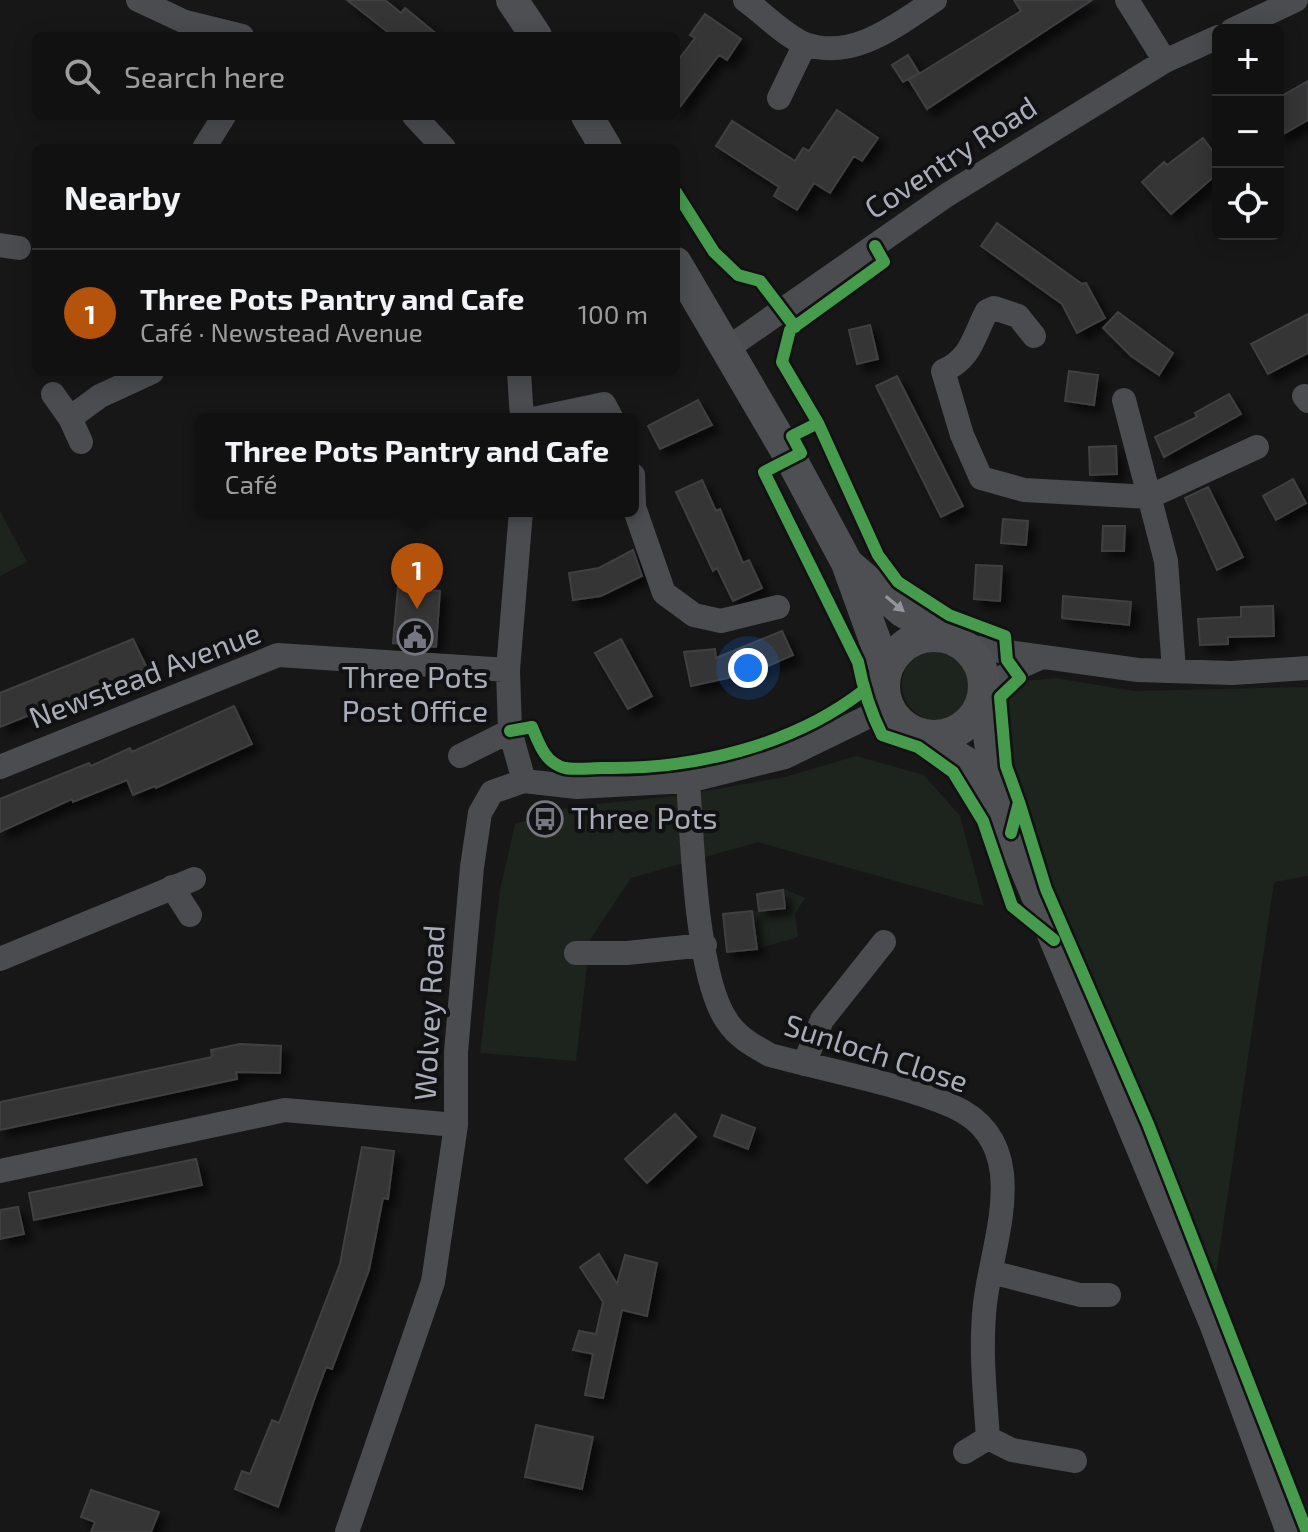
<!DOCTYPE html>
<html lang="en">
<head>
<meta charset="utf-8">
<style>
	body { margin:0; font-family:"Exo 2",sans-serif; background:#1a1a1a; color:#f1f3f6 }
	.controls { position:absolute; right:24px; top:24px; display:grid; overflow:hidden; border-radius:12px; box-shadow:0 4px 20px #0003 }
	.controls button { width:72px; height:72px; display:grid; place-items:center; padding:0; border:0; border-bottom:2px solid #303131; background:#111; color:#f1f3f6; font:40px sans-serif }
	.you { position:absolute; left:748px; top:668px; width:28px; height:28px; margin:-20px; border:6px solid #fff; border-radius:50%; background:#1a73e8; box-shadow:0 0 0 12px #1a73e833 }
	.badge { display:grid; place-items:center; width:52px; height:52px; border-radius:50%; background:#b45309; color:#fff; font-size:26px; font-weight:700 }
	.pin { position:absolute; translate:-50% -66px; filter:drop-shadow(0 2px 4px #0008) }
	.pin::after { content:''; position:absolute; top:42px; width:28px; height:24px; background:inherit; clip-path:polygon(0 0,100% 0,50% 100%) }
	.popup { position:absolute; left:195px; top:413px; width:444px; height:104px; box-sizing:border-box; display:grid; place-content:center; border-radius:12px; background:#111; filter:drop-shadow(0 2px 6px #0005); font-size:26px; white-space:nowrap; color:#9c9d9f }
	.popup b { font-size:30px; color:#f1f3f6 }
	.popup::after { content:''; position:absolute; left:50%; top:100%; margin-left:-16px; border:16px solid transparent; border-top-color:#111 }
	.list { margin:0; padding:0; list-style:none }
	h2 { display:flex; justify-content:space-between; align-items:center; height:104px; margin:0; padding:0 32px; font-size:34px }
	h2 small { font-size:26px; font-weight:400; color:#9c9d9f }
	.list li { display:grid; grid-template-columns:52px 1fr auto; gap:24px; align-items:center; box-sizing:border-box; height:128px; padding:0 32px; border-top:2px solid #303131 }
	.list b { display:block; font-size:30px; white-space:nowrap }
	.list p { margin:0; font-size:26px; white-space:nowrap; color:#9c9d9f }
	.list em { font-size:26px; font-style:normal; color:#9c9d9f }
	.icon { flex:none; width:44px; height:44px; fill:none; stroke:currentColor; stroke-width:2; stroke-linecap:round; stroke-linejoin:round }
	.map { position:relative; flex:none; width:1308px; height:1532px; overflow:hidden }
	.search { position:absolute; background:#111; box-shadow:0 4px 20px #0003; left:32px; top:32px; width:648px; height:88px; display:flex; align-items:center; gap:20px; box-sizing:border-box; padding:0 28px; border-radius:12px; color:#9c9d9f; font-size:30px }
	.panel { position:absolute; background:#111; box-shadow:0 4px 20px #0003; left:32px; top:144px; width:648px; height:232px; border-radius:12px }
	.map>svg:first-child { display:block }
	.green { fill:#1d241e }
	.building { fill:#353536; stroke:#3f4043; stroke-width:2; filter:url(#shadow) }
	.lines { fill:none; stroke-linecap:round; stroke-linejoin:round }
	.minor { stroke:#4b4c50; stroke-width:24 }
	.major { stroke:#4d4f52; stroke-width:32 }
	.cycleway-casing { stroke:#111113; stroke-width:17 }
	.cycleway { stroke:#469c4c; stroke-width:12 }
	.oneway { fill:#91969e }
	.labels { text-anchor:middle; stroke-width:8; stroke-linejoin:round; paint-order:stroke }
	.street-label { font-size:30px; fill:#a8adb8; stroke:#111113 }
	.poi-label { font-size:30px; fill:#a8adb8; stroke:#111113 }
</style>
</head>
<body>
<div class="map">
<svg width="1308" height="1532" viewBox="0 0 1308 1532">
	<defs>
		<filter id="shadow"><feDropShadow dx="7" dy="7" stdDeviation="4" flood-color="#0009"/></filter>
	</defs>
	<rect width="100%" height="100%" fill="#171717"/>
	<path class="green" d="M0,511L27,562L0,576Z
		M902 684a38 38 0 1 1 76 0a38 38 0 1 1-76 0Z
		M1055,678L1134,691L1308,687V876L1274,882L1216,1274L1055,905L1004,769L997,715L1025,681Z
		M856,756L924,775L960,816L984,906L758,842L631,878L590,940L576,1061L480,1053L500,890L515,824L570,807L676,796L785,777Z
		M782,888L805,898L795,914L798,937L757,949L752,911L784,908Z"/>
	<path class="building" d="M347,0H385L401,13L405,8L439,36H393Z
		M1014,0H1092L927,109L909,80L1021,11Z
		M705,14L741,39L727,60L719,55L676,112V63L695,38L690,35Z
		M908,55L919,73L903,82L892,65Z
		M1308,81V120L1278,137V98Z
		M837,110L878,138L862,161L854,156L830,193L814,183L797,210L774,196L779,187L716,146L732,121L795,161L803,148L809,151Z
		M1203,138L1218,158V173L1171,214L1142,182L1164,162L1167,165Z
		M997,223L1082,284L1086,283L1105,318L1077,333L1062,304L981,246Z
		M1118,312L1173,353L1159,375L1131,356L1103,328Z
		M1308,314V353L1268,374L1251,344Z
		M870,325L878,359L857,364L849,330Z
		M1069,371L1098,375L1094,405L1065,401Z
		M897,376L963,506L941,517L876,386Z
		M1229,394L1241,414L1164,457L1155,437L1197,417L1195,413Z
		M698,400L712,425L660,449L648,426Z
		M1116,446L1117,474L1090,475L1089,447Z
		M1293,479L1306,503L1276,520L1263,496Z
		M702,480L716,511L720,509L743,563L749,560L762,588L733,601L717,568L713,571L676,492Z
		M1208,487L1243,557L1217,570L1185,498Z
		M1003,519L1028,521L1026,545L1001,543Z
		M1103,526H1125L1124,551H1102Z
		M633,550L642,576L601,596L573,600L569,573L599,568Z
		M976,565L1002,566L1000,601L974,599Z
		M398,587L440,591L436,647L393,643Z
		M1063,596L1131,602L1129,625L1062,618Z
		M1273,606L1274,636L1228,637V644L1200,645L1198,619L1241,617V607Z
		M782,631L793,655L734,681L732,677L691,686L684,652L715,649L716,658Z
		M133,639L147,668L0,727V693Z
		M621,639L652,696L628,709L595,653Z
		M234,706L252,744L156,788L155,786L133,795L127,780L73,802L72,799L0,832V799L89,763L91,766L130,748L132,752Z
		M783,890L785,908L759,911L757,894Z
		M752,911L757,949L727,952L723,914Z
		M240,1044L281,1046L280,1073L236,1072L237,1079L0,1130V1102L212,1057L211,1050Z
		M675,1114L696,1137L647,1183L625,1159Z
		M722,1115L755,1128L748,1149L714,1136Z
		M362,1147L394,1151L388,1199L383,1198L369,1270L332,1369L326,1367L314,1400L278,1507L235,1489L242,1471L250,1474L272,1420L279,1423L340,1264Z
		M196,1159L202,1185L34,1220L29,1193Z
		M18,1207L24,1234L0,1239V1210Z
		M599,1254L617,1284L625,1255L657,1263L647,1316L622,1310L603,1398L585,1395L593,1354L573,1350L579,1331L596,1334L603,1302L580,1267Z
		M536,1425L593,1437L582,1489L525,1477Z
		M91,1490L159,1512L151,1532H91L95,1522L81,1517Z"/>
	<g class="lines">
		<path class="minor" d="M138,0L185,22L242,36
			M745,0C763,13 785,36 805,44C853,61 897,25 935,0
			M1127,0L1165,61
			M1232,30L1296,0
			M779,98L805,44
			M414,116L444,148
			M204,148L224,116
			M0,245L19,248
			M1034,336L1018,316L994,308L987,311C973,337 972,358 943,371L962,435L981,478L1024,490L1149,497L1257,447
			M728,348L947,195L1165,61L1218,37
			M519,372L522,419
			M53,394L70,418L81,442
			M1304,396L1308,401
			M1124,400L1166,561L1174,670
			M70,418L100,396L152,372
			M533,419L604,404L612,419
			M633,475L634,507L664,593L694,615L721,621L778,607
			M521,511L508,670L510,731L524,781
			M965,646L1138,670L1232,673L1308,668
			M984,691L1013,670L1042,657
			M460,756L510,731
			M0,767L278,655L508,670
			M688,781C692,838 696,977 727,1021C737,1037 754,1046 770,1055C825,1070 901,1084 952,1106C1036,1143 992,1240 985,1304C980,1348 985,1394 988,1438
			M172,887L190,915
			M576,953H627L705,945
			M0,959L194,879
			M804,1064L822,1020L884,942
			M0,1171L285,1110L456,1125
			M991,1272L1080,1295H1109
			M965,1452L988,1438L1012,1450L1075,1461
			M347,1532L433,1282L456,1125V1052L472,867L480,813L492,792L524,781L577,787L688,781L785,757L888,707"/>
		<path class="major" d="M512,0L536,36
			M587,116L606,148
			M676,263L791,459L847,563L886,671
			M849,565L902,611L948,638
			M884 686a50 50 0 1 1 100 0a50 50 0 1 1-100 0Z
			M983,696L999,801L1011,833L1215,1323L1292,1532
			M919,734L965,762L997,798"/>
		<defs>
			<path id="cycleway" d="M676,192L714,252L738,275L760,281L795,327
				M875,246L884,262L790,330L782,362L818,423L878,555L898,582L949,615L1005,636L1007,660L1020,678L1000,697L1006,766L1019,802L1011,833
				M818,423L792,436L801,453L764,472L858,662C863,688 870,711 882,735L918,747L953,772L983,821L1012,906L1054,940
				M510,731L532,727C539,744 545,763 565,768C576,770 591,768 602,768C692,770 792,746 863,691
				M1019,802L1046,889L1148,1124L1307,1532"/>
		</defs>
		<use href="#cycleway" class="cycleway-casing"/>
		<use href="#cycleway" class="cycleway"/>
	</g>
	<defs><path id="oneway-solid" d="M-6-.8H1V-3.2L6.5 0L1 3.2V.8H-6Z" transform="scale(2)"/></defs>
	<use class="oneway" href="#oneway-solid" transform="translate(895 604) rotate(40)"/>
	<defs>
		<symbol id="civic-ring" viewBox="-11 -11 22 22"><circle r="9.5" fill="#111113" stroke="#757880" stroke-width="1.5"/><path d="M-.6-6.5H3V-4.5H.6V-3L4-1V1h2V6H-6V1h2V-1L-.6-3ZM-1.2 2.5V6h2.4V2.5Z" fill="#757880"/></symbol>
		<symbol id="bus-ring" viewBox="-11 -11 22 22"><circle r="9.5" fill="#111113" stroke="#757880" stroke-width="1.5"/><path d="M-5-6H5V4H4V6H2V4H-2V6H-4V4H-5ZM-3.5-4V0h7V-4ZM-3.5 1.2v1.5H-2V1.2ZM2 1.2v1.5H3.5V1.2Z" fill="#757880"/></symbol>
	</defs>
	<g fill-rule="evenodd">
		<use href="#civic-ring" x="395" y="617" width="40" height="40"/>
		<use href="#bus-ring" x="525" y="799" width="40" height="40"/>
	</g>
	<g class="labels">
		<g class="street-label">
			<text transform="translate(951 158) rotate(-33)" y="10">Coventry Road</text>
			<text transform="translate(145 676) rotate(-21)" y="10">Newstead Avenue</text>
			<text transform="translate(430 1013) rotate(-87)" y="10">Wolvey Road</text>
			<text transform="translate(876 1054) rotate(18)" y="10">Sunloch Close</text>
		</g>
		<g class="poi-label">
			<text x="415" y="688">Three Pots<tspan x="415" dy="34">Post Office</tspan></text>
			<text x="571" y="829" text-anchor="start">Three Pots</text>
		</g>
	</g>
</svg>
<div class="controls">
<button>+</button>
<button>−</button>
<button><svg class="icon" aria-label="locate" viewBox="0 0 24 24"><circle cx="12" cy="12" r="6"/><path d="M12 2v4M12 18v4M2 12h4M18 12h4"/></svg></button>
</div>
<div class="you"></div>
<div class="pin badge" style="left:417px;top:609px">1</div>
<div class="popup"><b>Three Pots Pantry and Cafe</b>Café</div>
<div class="search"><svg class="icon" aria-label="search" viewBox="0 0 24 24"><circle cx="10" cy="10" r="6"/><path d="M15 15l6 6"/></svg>Search here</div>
<section class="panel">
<h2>Nearby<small></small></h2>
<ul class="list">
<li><span class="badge">1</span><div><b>Three Pots Pantry and Cafe</b><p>Café · Newstead Avenue</p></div><em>100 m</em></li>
</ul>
</section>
</div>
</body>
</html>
